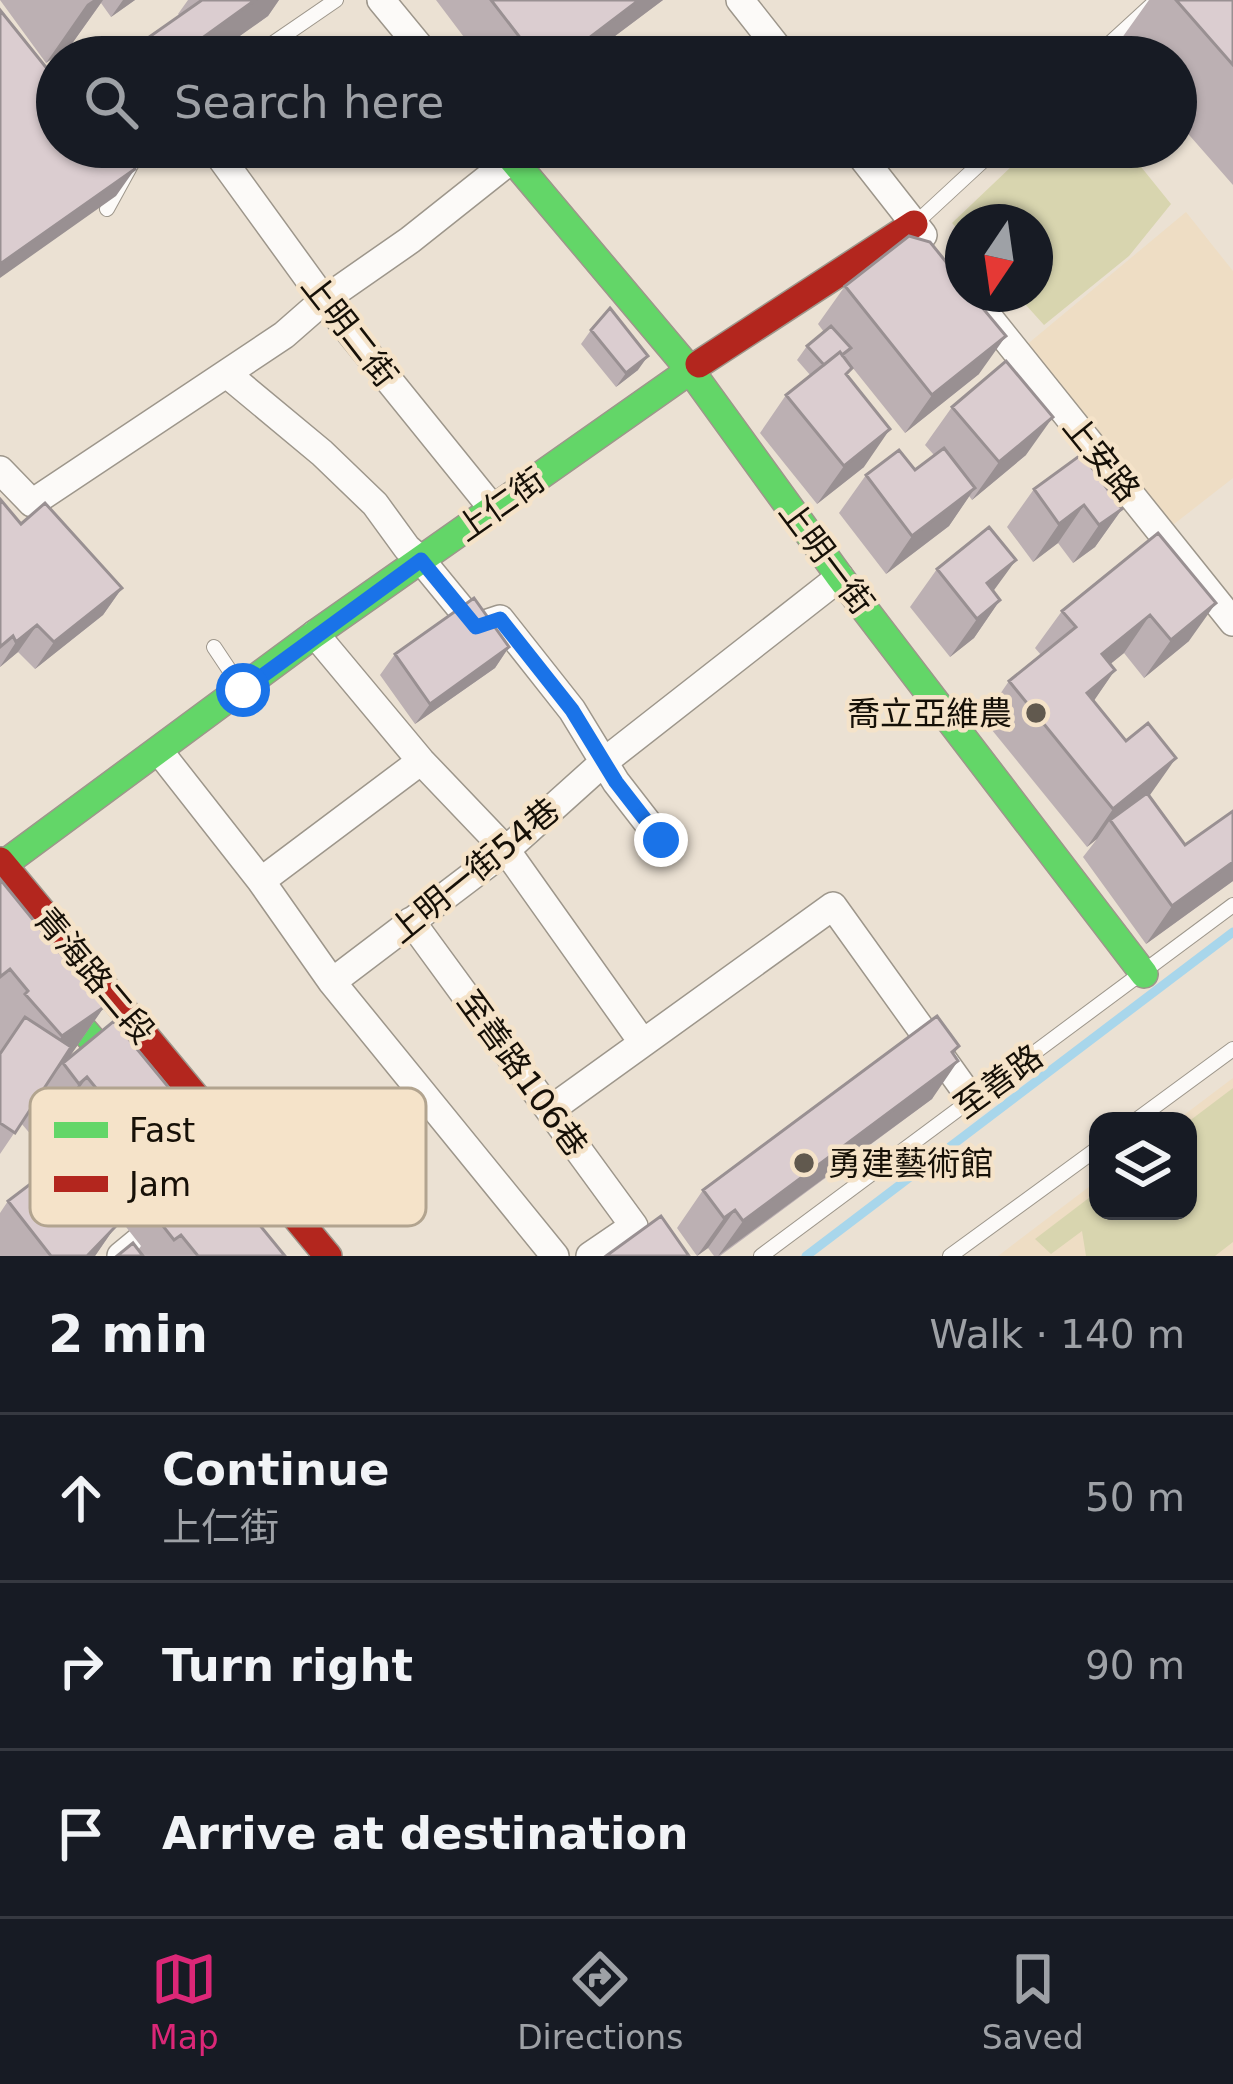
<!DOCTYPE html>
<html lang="en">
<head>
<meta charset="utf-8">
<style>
	body { margin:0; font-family:"DejaVu Sans","Noto Sans TC",sans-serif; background:#20242c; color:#f1f3f6 }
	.controls { position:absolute; right:36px; bottom:36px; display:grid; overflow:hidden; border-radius:24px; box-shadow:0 3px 9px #0004 }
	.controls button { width:108px; height:108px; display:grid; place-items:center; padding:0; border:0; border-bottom:3px solid #363941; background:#171b24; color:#f1f3f6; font:60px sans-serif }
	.compass { position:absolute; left:945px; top:204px; width:108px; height:108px; border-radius:50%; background:#171b24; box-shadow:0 3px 9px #0004; rotate:193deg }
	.stop { position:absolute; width:36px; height:36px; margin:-27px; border:9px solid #1a73e8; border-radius:50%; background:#fff }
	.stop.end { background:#1a73e8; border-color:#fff; box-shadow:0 3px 12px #0008 }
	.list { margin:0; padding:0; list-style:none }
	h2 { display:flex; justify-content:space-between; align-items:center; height:156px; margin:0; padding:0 48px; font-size:51px }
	h2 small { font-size:39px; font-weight:400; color:#9ea1a6 }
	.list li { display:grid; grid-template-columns:78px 1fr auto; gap:36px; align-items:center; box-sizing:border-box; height:168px; padding:0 48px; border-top:3px solid #363941 }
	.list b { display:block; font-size:45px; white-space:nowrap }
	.list p { margin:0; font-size:39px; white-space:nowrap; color:#9ea1a6 }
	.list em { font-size:39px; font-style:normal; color:#9ea1a6 }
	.icon { flex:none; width:66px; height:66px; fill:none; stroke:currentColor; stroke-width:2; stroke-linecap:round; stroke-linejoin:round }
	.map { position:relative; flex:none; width:1233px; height:1256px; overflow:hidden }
	.search { position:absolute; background:#171b24; box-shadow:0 3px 9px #0004; left:36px; right:36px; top:36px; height:132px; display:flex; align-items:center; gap:30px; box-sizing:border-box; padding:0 42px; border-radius:66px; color:#9ea1a6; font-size:45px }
	.sheet { height:660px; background:#171b24 }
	nav { display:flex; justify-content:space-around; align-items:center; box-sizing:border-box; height:168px; border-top:3px solid #363941; background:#171b24; font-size:33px; color:#9ea1a6 }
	nav a { display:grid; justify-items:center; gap:6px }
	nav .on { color:#db2777 }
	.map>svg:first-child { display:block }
	.built { fill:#eeddc4 }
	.green { fill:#d8d5af }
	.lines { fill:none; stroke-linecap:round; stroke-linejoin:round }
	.stream { stroke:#a8d6eb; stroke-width:9 }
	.lane-casing { stroke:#9d968b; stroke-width:16 }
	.street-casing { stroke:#9d968b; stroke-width:30 }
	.fast-casing { stroke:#9d968b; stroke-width:30 }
	.jam-casing { stroke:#9d968b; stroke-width:30 }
	.lane { stroke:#fcfaf8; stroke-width:14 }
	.street { stroke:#fcfaf8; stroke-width:27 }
	.fast { stroke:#63d668; stroke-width:27 }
	.jam { stroke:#b3261e; stroke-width:27 }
	.wall { fill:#bcb0b3; fill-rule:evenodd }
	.shaded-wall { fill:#999092 }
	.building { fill:#dbcdd0; stroke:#999092; stroke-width:3 }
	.route { stroke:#1a73e8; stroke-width:15 }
	.poi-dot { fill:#61594e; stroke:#f5e3c9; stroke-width:4.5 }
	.labels { text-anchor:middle; stroke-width:9; stroke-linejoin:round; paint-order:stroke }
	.street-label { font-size:33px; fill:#161007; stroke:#f5e3c9 }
	.poi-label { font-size:33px; fill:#161007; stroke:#f5e3c9; text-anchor:end }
	.key { fill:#f5e3c9; stroke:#b2a48f; stroke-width:3 }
	.key-label { font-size:33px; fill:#161007 }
</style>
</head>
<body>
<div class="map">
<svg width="1233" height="1256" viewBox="0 0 1233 1256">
	<rect width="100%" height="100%" fill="#ebe1d3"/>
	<path class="built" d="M1186,212L1233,271V478L1169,528L1024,347Z
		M1233,1078V1256H998L1098,1180V1211H1188V1121H1176Z"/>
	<path class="green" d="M1032,147H1125L1171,204L1129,256L1044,325L1016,294H1035V222H963V235L952,223Z
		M1233,1088V1242L1215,1256H1086L1082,1231L1051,1254L1035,1239L1098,1191V1211H1188V1122Z"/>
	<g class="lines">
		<path class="stream" d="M806,1256L1233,932"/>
		<defs>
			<path id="lane" d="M253,57L336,0
				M1095,57L1157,0
				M107,209L141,147
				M918,221L998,147
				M214,647L240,686
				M1135,1121L1233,1049
				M761,1256L1233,905
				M950,1256L1098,1148"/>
			<path id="street" d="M381,0L428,57
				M740,0L785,57
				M213,147L324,300L493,509
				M854,147L923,235
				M970,294L1233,622
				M227,374L322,453L375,504L407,548L421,560L476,627L500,619L572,710L616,782L661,840
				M0,470L32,503L284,335L324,300L410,240L512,159
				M315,634L421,761L506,850L643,1043
				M159,751L261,881L332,982L555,1256
				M261,881L421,761
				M411,921L634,1226L590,1256
				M332,982L506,850L605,761L840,577
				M550,1110L833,906L972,1100
				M121,1256L138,1242"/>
			<path id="fast" d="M502,147L690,370L840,577L1144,974
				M0,867L315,634L699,364
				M0,933L200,1165"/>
			<path id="jam" d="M699,364L914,224
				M0,861L328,1256"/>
		</defs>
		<use href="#lane" class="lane-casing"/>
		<use href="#street" class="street-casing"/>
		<use href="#fast" class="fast-casing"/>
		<use href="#jam" class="jam-casing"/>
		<use href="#lane" class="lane"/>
		<use href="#street" class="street"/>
		<use href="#fast" class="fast"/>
		<use href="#jam" class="jam"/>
	</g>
	<path class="wall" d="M0,0H135L111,17L101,3L71,45L46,63Z
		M188,0H279L268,16L210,57H132L142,42L180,16L178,14Z
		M436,0H663L587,57H479Z
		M1149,0H1233V185L1176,120V57H1121L1114,49Z
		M900,147H947L933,159L908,157Z
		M845,286L979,374L905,433L844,357L852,368L847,376L864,467L817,504L760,433L786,395L811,376L797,360L807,346L824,332L818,324Z
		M591,330L638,370L616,387L581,344Z
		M952,407L1026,455L972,500L969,496L949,526L886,574L839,513L866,475L915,470L934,455L925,445Z
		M1034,489L1122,509L1095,547L1073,563L1058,543L1033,562L1007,527Z
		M0,499L21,524L122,588L103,615L35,669L18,652L0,667Z
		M1158,533L1189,641L1144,678L1124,653L1110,664L1115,670L1093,701L1150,796L1185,845L1233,811V881L1146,944L1083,857L1097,839L1087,847L983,719L1009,681L1041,655L1035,648L1062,611Z
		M937,569L993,591L1000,600L974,638L950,657L910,607Z
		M509,647L495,668L415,724L380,675L395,654Z
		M0,879L104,1007L67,1060L179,1100L159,1129L285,1256H117L138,1250L141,1246L119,1218L112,1223L115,1227L95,1256H0V1213L8,1201L67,1163L46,1137L38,1143L21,1123L0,1154ZM79,1178L94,1195L102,1189L97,1196L107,1208L104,1213L78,1180Z
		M953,1055L932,1099L720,1256H714L708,1248L697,1256L677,1228L703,1190Z"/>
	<path class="shaded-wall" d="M93,0H103L71,45L46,63L87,4Z
		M123,0H135L111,17Z
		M255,0H279L268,16L210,57H176Z
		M639,0H663L587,57H564Z
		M915,147H947L933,159L908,157Z
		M135,169L116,196L0,278V264Z
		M1006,336L979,374L905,433L932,395Z
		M648,356L638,370L616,387L626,373Z
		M1053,417L1026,455L972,500L999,462Z
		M890,429L864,467L817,504L844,466Z
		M975,488L949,526L886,574L912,536Z
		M1084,505L1058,543L1033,562L1059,524Z
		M1122,509L1095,547L1073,563L1099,525Z
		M1016,560L989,597L987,583Z
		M122,588L103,615L35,669L54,642Z
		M1000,600L974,638L950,657L977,619Z
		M1216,603L1189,641L1144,678L1171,640Z
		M1150,615L1124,653L1076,692L1102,654Z
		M37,625L18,652L0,667L16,642Z
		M509,647L495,668L415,724L430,704Z
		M1115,670L1089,708L1087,693Z
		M1176,758L1150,795L1110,820L1097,839L1087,847L1113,809Z
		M1233,862V881L1146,944L1172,906Z
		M104,1007L64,1065L63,1063L59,1068L21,1096L62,1036Z
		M959,1046L939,1076L958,1061L932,1099L718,1256L743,1221Z
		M87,1077L46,1137L38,1143L79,1084Z
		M179,1100L138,1159L123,1158L102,1189L94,1195L135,1136Z
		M145,1180L119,1218L111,1224L137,1186Z
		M735,1210L708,1248L697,1256L724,1218Z
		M115,1227L95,1256H87Z"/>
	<path class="building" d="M202,0H255L176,57H153L142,42Z
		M491,0H639L564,57H535Z
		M1176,0H1233V65Z
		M0,10L57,81V147H122L135,169L0,264Z
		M980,40L995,57H954Z
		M933,46L942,57H919Z
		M909,236L930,242L963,283V294H971L1006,336L932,395L845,286Z
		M610,308L648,356L626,373L591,330Z
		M831,326L851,348L842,355L840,352L824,365L807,346Z
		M840,352L852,368L846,374L890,429L844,466L786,395Z
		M1006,361L1053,417L999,462L952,407Z
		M944,448L975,488L912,536L866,475L899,450L915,470Z
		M1082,454L1122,509L1099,525L1084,505L1059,524L1034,489Z
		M0,499L21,524L45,503L122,588L54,642L37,625L16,642L13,636L0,647Z
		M989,527L1016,560L987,583L1000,600L977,619L937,569Z
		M1158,533L1216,603L1171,640L1150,615L1102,654L1115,670L1087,693L1126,741L1148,723L1176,758L1113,809L1009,681L1076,627L1062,611Z
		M474,598L509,647L430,704L395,654Z
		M1147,793L1185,845L1233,811V862L1172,906L1110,820Z
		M0,879L104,1007L62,1036L25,994L28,991L10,969L0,977Z
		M937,1016L959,1046L952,1052L958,1061L743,1221L735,1210L724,1218L703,1190Z
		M25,1017L71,1047L15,1133L0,1123V1054Z
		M114,1021L179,1100L135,1136L87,1077L79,1084L63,1063Z
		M172,1118L285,1256H198L181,1235L174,1240L159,1221L171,1211L145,1180L137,1186L129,1177L135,1172L123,1158Z
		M62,1160L65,1165L69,1162L80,1176L77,1179L115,1227L87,1256H51L8,1201Z
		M661,1216L689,1256H606Z
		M133,1243L143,1256H117Z"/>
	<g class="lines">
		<path class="route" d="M243,690L421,560L476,627L500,619L572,710L616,782L661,840"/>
	</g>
	<g class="poi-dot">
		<circle cx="1036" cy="713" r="12"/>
		<circle cx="804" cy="1163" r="12"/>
	</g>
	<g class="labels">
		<g class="street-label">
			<text transform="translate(350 330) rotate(52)" y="12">上明二街</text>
			<text transform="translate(1102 458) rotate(51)" y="12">上安路</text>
			<text transform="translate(500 504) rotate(-35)" y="12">上仁街</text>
			<text transform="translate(827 557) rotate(53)" y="12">上明一街</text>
			<text transform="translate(474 870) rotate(-39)" y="12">上明一街54巷</text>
			<text transform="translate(95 975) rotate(50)" y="12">青海路二段</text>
			<text transform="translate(523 1073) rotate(54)" y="12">至善路106巷</text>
			<text transform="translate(998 1081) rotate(-36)" y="12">至善路</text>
		</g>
		<g class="poi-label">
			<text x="1012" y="725">喬立亞維農</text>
			<text x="828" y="1175" text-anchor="start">勇建藝術館</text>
		</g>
	</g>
	<rect x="30" y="1088" width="396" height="138" rx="18" class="key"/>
	<rect x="54" y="1122" width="54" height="16" fill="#63d668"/>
	<rect x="54" y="1176" width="54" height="16" fill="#b3261e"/>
	<g class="key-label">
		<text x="129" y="1142">Fast</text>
		<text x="129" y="1196">Jam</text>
	</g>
</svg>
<div class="controls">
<button><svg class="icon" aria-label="layers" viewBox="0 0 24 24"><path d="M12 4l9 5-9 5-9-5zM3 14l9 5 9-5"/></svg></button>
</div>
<svg class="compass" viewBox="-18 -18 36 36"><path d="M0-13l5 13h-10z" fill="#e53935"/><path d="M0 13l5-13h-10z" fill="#9ea1a6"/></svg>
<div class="stop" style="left:243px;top:690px"></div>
<div class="stop end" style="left:661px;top:840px"></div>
<div class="search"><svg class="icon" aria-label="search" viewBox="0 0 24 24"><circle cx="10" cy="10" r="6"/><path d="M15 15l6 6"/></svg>Search here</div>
</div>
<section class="sheet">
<h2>2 min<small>Walk · 140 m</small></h2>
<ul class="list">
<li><svg class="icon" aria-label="ahead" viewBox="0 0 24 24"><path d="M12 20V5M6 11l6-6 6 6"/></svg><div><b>Continue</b><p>上仁街</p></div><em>50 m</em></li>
<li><svg class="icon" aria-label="right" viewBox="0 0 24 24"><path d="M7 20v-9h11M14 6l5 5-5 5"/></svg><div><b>Turn right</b></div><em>90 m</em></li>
<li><svg class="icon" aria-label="arrive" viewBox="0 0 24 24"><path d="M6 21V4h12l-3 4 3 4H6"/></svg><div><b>Arrive at destination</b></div></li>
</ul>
</section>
<nav>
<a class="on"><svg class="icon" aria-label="map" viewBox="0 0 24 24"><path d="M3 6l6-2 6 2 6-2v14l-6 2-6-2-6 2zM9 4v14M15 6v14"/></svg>Map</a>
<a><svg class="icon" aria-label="directions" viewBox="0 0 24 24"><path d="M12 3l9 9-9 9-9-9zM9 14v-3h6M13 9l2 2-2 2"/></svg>Directions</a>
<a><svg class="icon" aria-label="saved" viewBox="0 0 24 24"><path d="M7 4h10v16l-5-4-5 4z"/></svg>Saved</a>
</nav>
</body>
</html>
